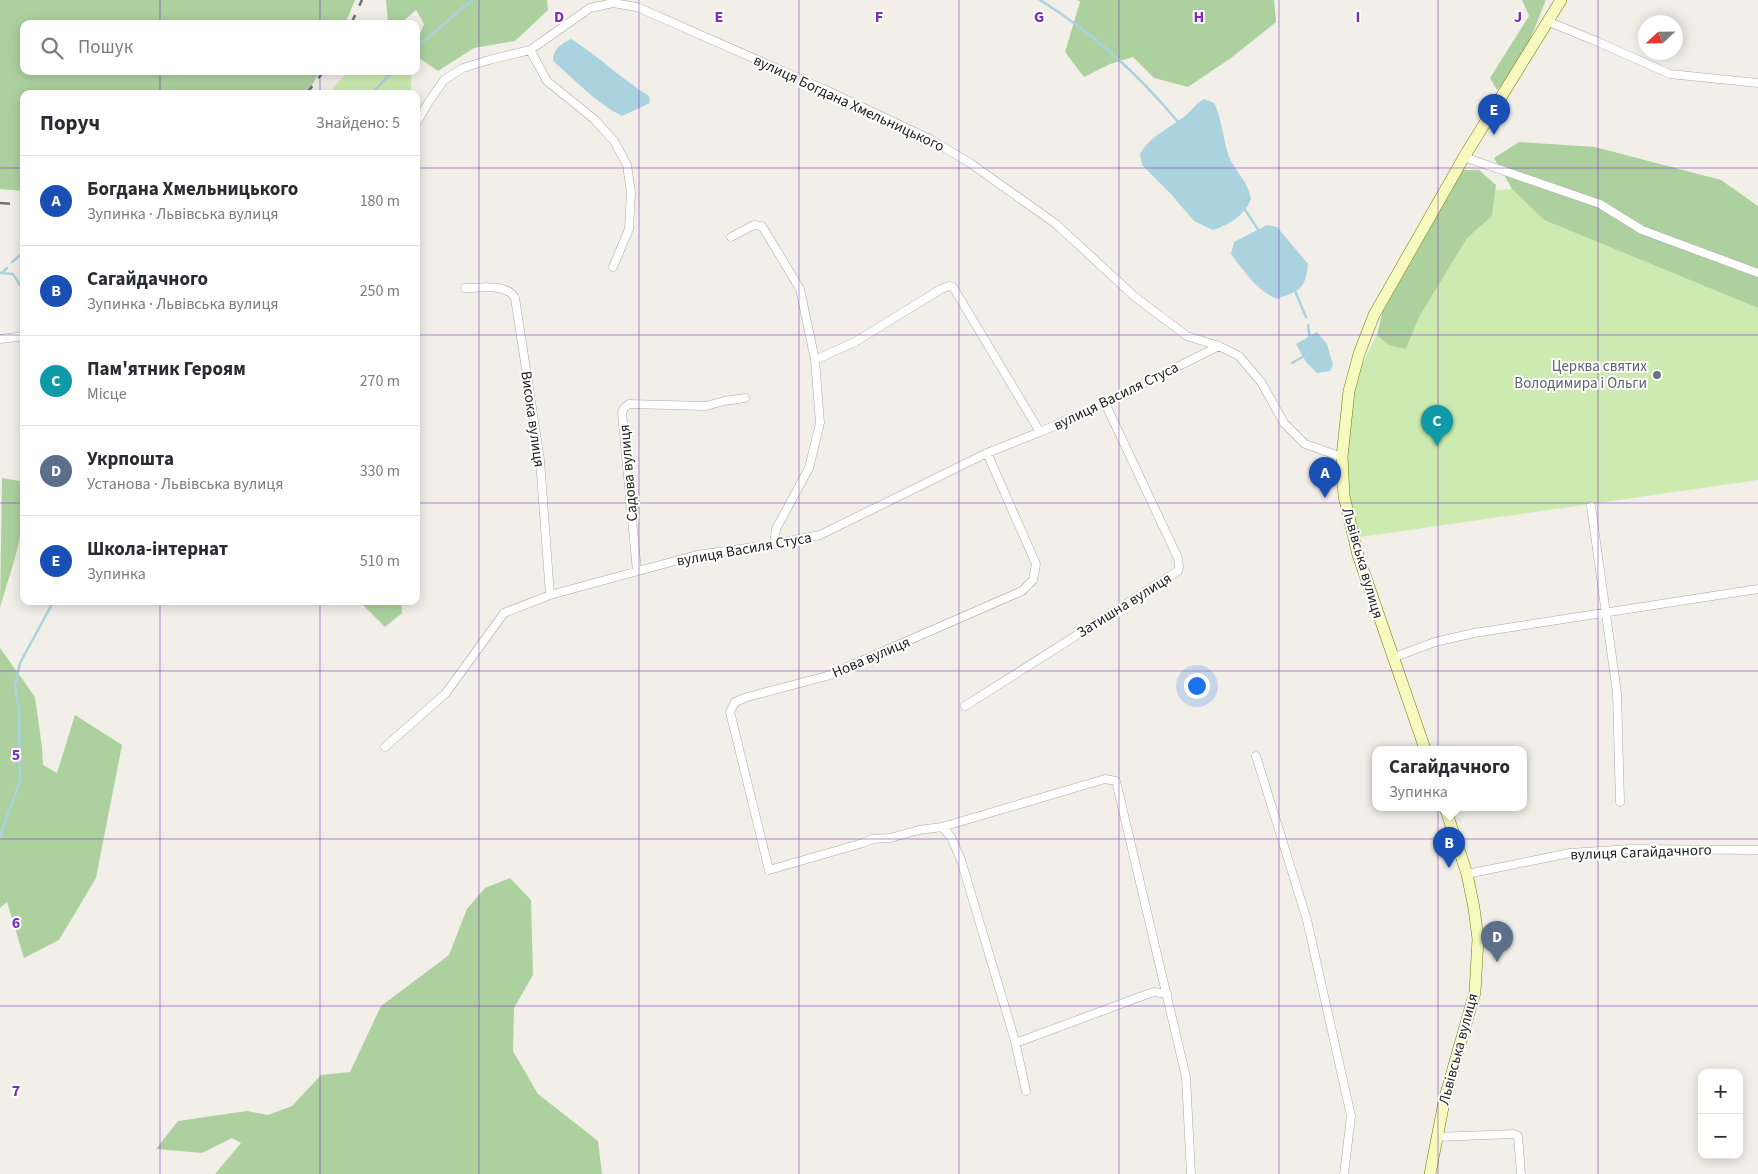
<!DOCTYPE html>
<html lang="uk">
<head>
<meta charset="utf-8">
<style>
	body { margin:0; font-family:"Source Sans 3",sans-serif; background:#f2f2f3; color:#2b2b33 }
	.controls { position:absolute; right:15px; bottom:15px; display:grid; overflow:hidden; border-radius:10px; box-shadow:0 2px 12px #0003 }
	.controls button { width:45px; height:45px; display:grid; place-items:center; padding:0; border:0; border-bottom:1px solid #e1e1e2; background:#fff; color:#2b2b33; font:25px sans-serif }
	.compass { position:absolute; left:1638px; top:15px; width:45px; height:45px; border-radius:50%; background:#fff; box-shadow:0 2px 12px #0003; rotate:248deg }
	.you { position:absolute; left:1196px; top:685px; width:18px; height:18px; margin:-12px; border:4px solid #fff; border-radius:50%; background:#1a73e8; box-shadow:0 0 0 8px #1a73e833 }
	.badge { display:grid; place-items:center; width:32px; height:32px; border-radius:50%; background:#d40000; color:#fff; font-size:16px; font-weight:700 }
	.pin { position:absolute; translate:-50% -41px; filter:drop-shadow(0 1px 2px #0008) }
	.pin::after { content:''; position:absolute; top:26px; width:18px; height:15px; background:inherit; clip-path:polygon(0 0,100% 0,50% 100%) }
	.popup { position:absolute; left:1372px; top:746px; width:155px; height:65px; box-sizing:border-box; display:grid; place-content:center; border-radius:10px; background:#fff; filter:drop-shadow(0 1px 4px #0005); font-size:16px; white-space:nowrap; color:#7c7c81 }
	.popup b { font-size:19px; color:#2b2b33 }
	.popup::after { content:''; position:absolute; left:50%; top:100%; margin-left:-10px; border:10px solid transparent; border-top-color:#fff }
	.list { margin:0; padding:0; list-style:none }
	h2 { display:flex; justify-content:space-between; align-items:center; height:65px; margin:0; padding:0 20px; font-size:21px }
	h2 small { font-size:16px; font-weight:400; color:#7c7c81 }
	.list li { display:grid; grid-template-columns:32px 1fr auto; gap:15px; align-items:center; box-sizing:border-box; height:90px; padding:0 20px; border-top:1px solid #e1e1e2 }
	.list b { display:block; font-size:19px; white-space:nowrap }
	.list p { margin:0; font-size:16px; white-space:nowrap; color:#7c7c81 }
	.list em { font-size:16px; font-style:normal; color:#7c7c81 }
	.icon { flex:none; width:28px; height:28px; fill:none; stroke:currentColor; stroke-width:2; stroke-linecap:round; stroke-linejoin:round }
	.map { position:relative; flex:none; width:1758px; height:1174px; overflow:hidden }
	.search { position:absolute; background:#fff; box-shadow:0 2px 12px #0003; left:20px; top:20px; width:400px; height:55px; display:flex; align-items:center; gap:12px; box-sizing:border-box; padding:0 18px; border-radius:10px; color:#7c7c81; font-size:19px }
	.panel { position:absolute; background:#fff; box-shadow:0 2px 12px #0003; left:20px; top:90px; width:400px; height:515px; border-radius:10px }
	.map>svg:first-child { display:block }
	.grass { fill:#cdebb0 }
	.forest { fill:#add19e }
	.water { fill:#aad3df }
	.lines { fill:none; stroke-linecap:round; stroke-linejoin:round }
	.stream { stroke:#aad3df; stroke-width:2.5 }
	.street-casing { stroke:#a9a9a9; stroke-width:9 }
	.secondary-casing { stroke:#707d05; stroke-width:12 }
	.street { stroke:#fff; stroke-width:8 }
	.secondary { stroke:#f7fabf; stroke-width:11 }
	.rail { stroke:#707070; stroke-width:2.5; stroke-dasharray:10 10; stroke-linecap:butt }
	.grid { fill:none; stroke:#7b2cbf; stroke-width:1; stroke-opacity:0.55 }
	.worship-dot { fill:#6b7280; stroke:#fff; stroke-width:2 }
	.labels { text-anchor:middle; stroke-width:4; stroke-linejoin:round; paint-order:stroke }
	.street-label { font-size:15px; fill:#222; stroke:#fff }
	.worship-label { font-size:15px; fill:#5b616d; stroke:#fff; text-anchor:end }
	.grid-label { font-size:16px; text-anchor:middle; font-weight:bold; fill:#7b2cbf; stroke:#fff; stroke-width:4; stroke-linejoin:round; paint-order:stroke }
</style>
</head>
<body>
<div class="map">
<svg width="1758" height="1174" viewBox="0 0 1758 1174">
	<rect width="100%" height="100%" fill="#f2efe9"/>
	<path class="grass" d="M349,71H411V94H330L335,86Z
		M1512,189L1544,220L1758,308V480L1354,538L1344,496L1349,391L1378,332L1491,191Z"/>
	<path class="forest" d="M0,0H355L345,24H24V71H320L312,85L304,94H24V191L0,189Z
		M386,0H547L548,10L515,41L474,48L438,71L416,56V44L424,24L416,10L400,24H388Z
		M1077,0H1274L1276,22L1231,58L1188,87L1154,78L1133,57L1110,64L1084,77L1065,52L1080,2Z
		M1522,0H1546C1533,31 1522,67 1497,90L1490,78L1529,16Z
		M1519,142L1595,147L1721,180L1758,206V308L1544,220L1512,189L1494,158Z
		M1463,170H1479L1496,185L1492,216L1467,238L1419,317L1406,349L1389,345L1377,335L1382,313Z
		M2,478L20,481C30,527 12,564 0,608Z
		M359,601H401L402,613L385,627Z
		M0,648L35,697L42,747L43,765L57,773L75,715L122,745L96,878L59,940L24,958L7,902L0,908Z
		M510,878L531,900L533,975L514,1008L513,1051L538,1094L598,1141L602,1174H215L241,1143L232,1138L202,1153L156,1149L178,1121L247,1111L268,1115L292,1106L321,1075L350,1072L381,1006L449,955L467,909L485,888Z"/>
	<path class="water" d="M571,39C599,56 621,79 649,96L650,103L622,116C596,103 575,80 553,61C553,49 561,44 571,39Z
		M1204,99L1214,103L1216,107C1222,122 1224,142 1229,157C1235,171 1249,183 1251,199C1244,216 1230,224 1213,230L1194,221L1170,193L1142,165L1140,154C1150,136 1170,128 1186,115C1192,110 1196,103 1204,99Z
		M1267,225L1277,227L1308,264C1306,289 1299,291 1277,299C1256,290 1245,272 1231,254L1234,242Z
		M1317,332L1327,344L1333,365L1330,371L1317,373L1306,362L1296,344Z"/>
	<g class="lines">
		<path class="stream" d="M1040,0C1093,33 1139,75 1178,122
			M416,48L472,0
			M371,94L393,71
			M1244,208L1259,231
			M12,262L24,252
			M0,273L13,274L24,291
			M2,273L7,268
			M1295,291L1306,317
			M1308,325L1310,340
			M1292,363L1304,356
			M0,837L20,781L19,709L15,687L20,663L51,606L52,601"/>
		<defs>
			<path id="street" d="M1547,21L1598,42L1670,74L1758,83
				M530,50L547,81L594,119L614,141L627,165L631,192L629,229L613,267
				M416,124L428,103L444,80L463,68L489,60L530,50L590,8L613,3L637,7L826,90L930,139L970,163L1056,224L1135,297L1187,336L1219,346L1239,356L1261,382L1284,423L1305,444L1342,457
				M1464,157L1600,204L1642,230L1758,273
				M731,237L754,225L762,226L800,289L815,360L820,423L809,468L776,529L774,544
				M465,288C480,288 507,283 515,298L540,460L550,595
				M0,339L24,336
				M815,360L855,342L941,289L949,286L953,287L1040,432
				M987,453L1036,564L1033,580L1022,591L827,676L747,697L735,702L730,712L769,870L863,843L872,839L890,838L919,830L942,827L1105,779L1116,781L1186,1077L1191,1174
				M1591,506L1617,693L1620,802
				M637,571L622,413L624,408L629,404L706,406L724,401L745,398
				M1392,658L1435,642L1474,633L1758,589
				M965,706L1178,571L1179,566L1178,558L1105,403
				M385,747L446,693L504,613L550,595L697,555L774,544L820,535L987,453L1040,432L1105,403L1219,346
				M1256,756L1307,920L1351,1116L1344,1174
				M942,827L951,837L961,860L1015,1041L1026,1091
				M1467,874L1570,853L1630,849L1758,850
				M1015,1041H1021L1145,995L1154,992L1167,994
				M1436,1137L1514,1134L1518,1136L1521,1174"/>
			<path id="secondary" d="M1425,749L1358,555L1344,496L1342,457L1349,391L1359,354L1374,315L1464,157L1561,0
				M1430,1174L1445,1097L1475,992L1478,939L1474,908L1467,874L1445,807"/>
		</defs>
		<use href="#street" class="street-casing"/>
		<use href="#secondary" class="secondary-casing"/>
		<use href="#street" class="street"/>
		<use href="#secondary" class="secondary"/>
		<path class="rail" d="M351,24L362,0
			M306,94L324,71
			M0,203L24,205"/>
	</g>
	<path class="grid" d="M160,0V24M320,0V24M479,0V1174M639,0V1174M799,0V1174M959,0V1174M1119,0V1174M1279,0V1174M1438,0V1174M1598,0V1174M160,71V94M320,71V94M0,168H24M416,168H1758M0,335H24M416,335H1758M0,503H24M416,503H1758M160,601V1174M320,601V1174M0,671H1758M0,839H1758M0,1006H1758"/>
	<circle class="worship-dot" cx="1657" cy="375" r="5"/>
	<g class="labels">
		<g class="street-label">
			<text transform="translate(849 103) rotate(25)" y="5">вулиця Богдана Хмельницького</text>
			<text transform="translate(1116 396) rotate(-26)" y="5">вулиця Василя Стуса</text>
			<text transform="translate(533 419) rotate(82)" y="5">Висока вулиця</text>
			<text transform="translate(628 473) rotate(-95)" y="5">Садова вулиця</text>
			<text transform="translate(744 549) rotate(-10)" y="5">вулиця Василя Стуса</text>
			<text transform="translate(1363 563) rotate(74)" y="5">Львівська вулиця</text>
			<text transform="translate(1124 605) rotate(-32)" y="5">Затишна вулиця</text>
			<text transform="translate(871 657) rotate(-23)" y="5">Нова вулиця</text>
			<text transform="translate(1641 852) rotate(-2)" y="5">вулиця Сагайдачного</text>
			<text transform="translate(1458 1049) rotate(-75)" y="5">Львівська вулиця</text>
		</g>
		<g class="worship-label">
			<text x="1647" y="371">Церква святих<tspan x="1647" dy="17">Володимира і Ольги</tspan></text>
		</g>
	</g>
	<g class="grid-label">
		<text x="559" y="22">D</text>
		<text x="719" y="22">E</text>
		<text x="879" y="22">F</text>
		<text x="1039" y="22">G</text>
		<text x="1199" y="22">H</text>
		<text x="1358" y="22">I</text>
		<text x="1518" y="22">J</text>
		<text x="16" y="760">5</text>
		<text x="16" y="928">6</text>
		<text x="16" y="1096">7</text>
	</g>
</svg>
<div class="controls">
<button>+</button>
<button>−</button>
</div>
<svg class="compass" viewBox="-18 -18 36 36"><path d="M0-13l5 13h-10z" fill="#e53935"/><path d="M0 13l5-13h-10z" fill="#7c7c81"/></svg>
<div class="you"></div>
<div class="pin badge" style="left:1325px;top:498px;background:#1a4fb4">A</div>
<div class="pin badge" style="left:1449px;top:868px;background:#1a4fb4">B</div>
<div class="popup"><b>Сагайдачного</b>Зупинка</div>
<div class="pin badge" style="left:1437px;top:446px;background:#0f9aa8">C</div>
<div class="pin badge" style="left:1497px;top:962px;background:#5c6f8a">D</div>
<div class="pin badge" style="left:1494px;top:135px;background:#1a4fb4">E</div>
<div class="search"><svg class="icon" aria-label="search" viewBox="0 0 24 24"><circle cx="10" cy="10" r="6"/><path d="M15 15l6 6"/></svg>Пошук</div>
<section class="panel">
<h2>Поруч<small>Знайдено: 5</small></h2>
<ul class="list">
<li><span class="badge" style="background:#1a4fb4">A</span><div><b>Богдана Хмельницького</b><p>Зупинка · Львівська вулиця</p></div><em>180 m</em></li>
<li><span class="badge" style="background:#1a4fb4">B</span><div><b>Сагайдачного</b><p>Зупинка · Львівська вулиця</p></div><em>250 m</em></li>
<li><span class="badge" style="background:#0f9aa8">C</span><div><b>Пам'ятник Героям</b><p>Місце</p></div><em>270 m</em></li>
<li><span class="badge" style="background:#5c6f8a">D</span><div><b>Укрпошта</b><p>Установа · Львівська вулиця</p></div><em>330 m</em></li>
<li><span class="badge" style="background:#1a4fb4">E</span><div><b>Школа-інтернат</b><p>Зупинка</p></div><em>510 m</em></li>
</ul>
</section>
</div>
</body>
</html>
